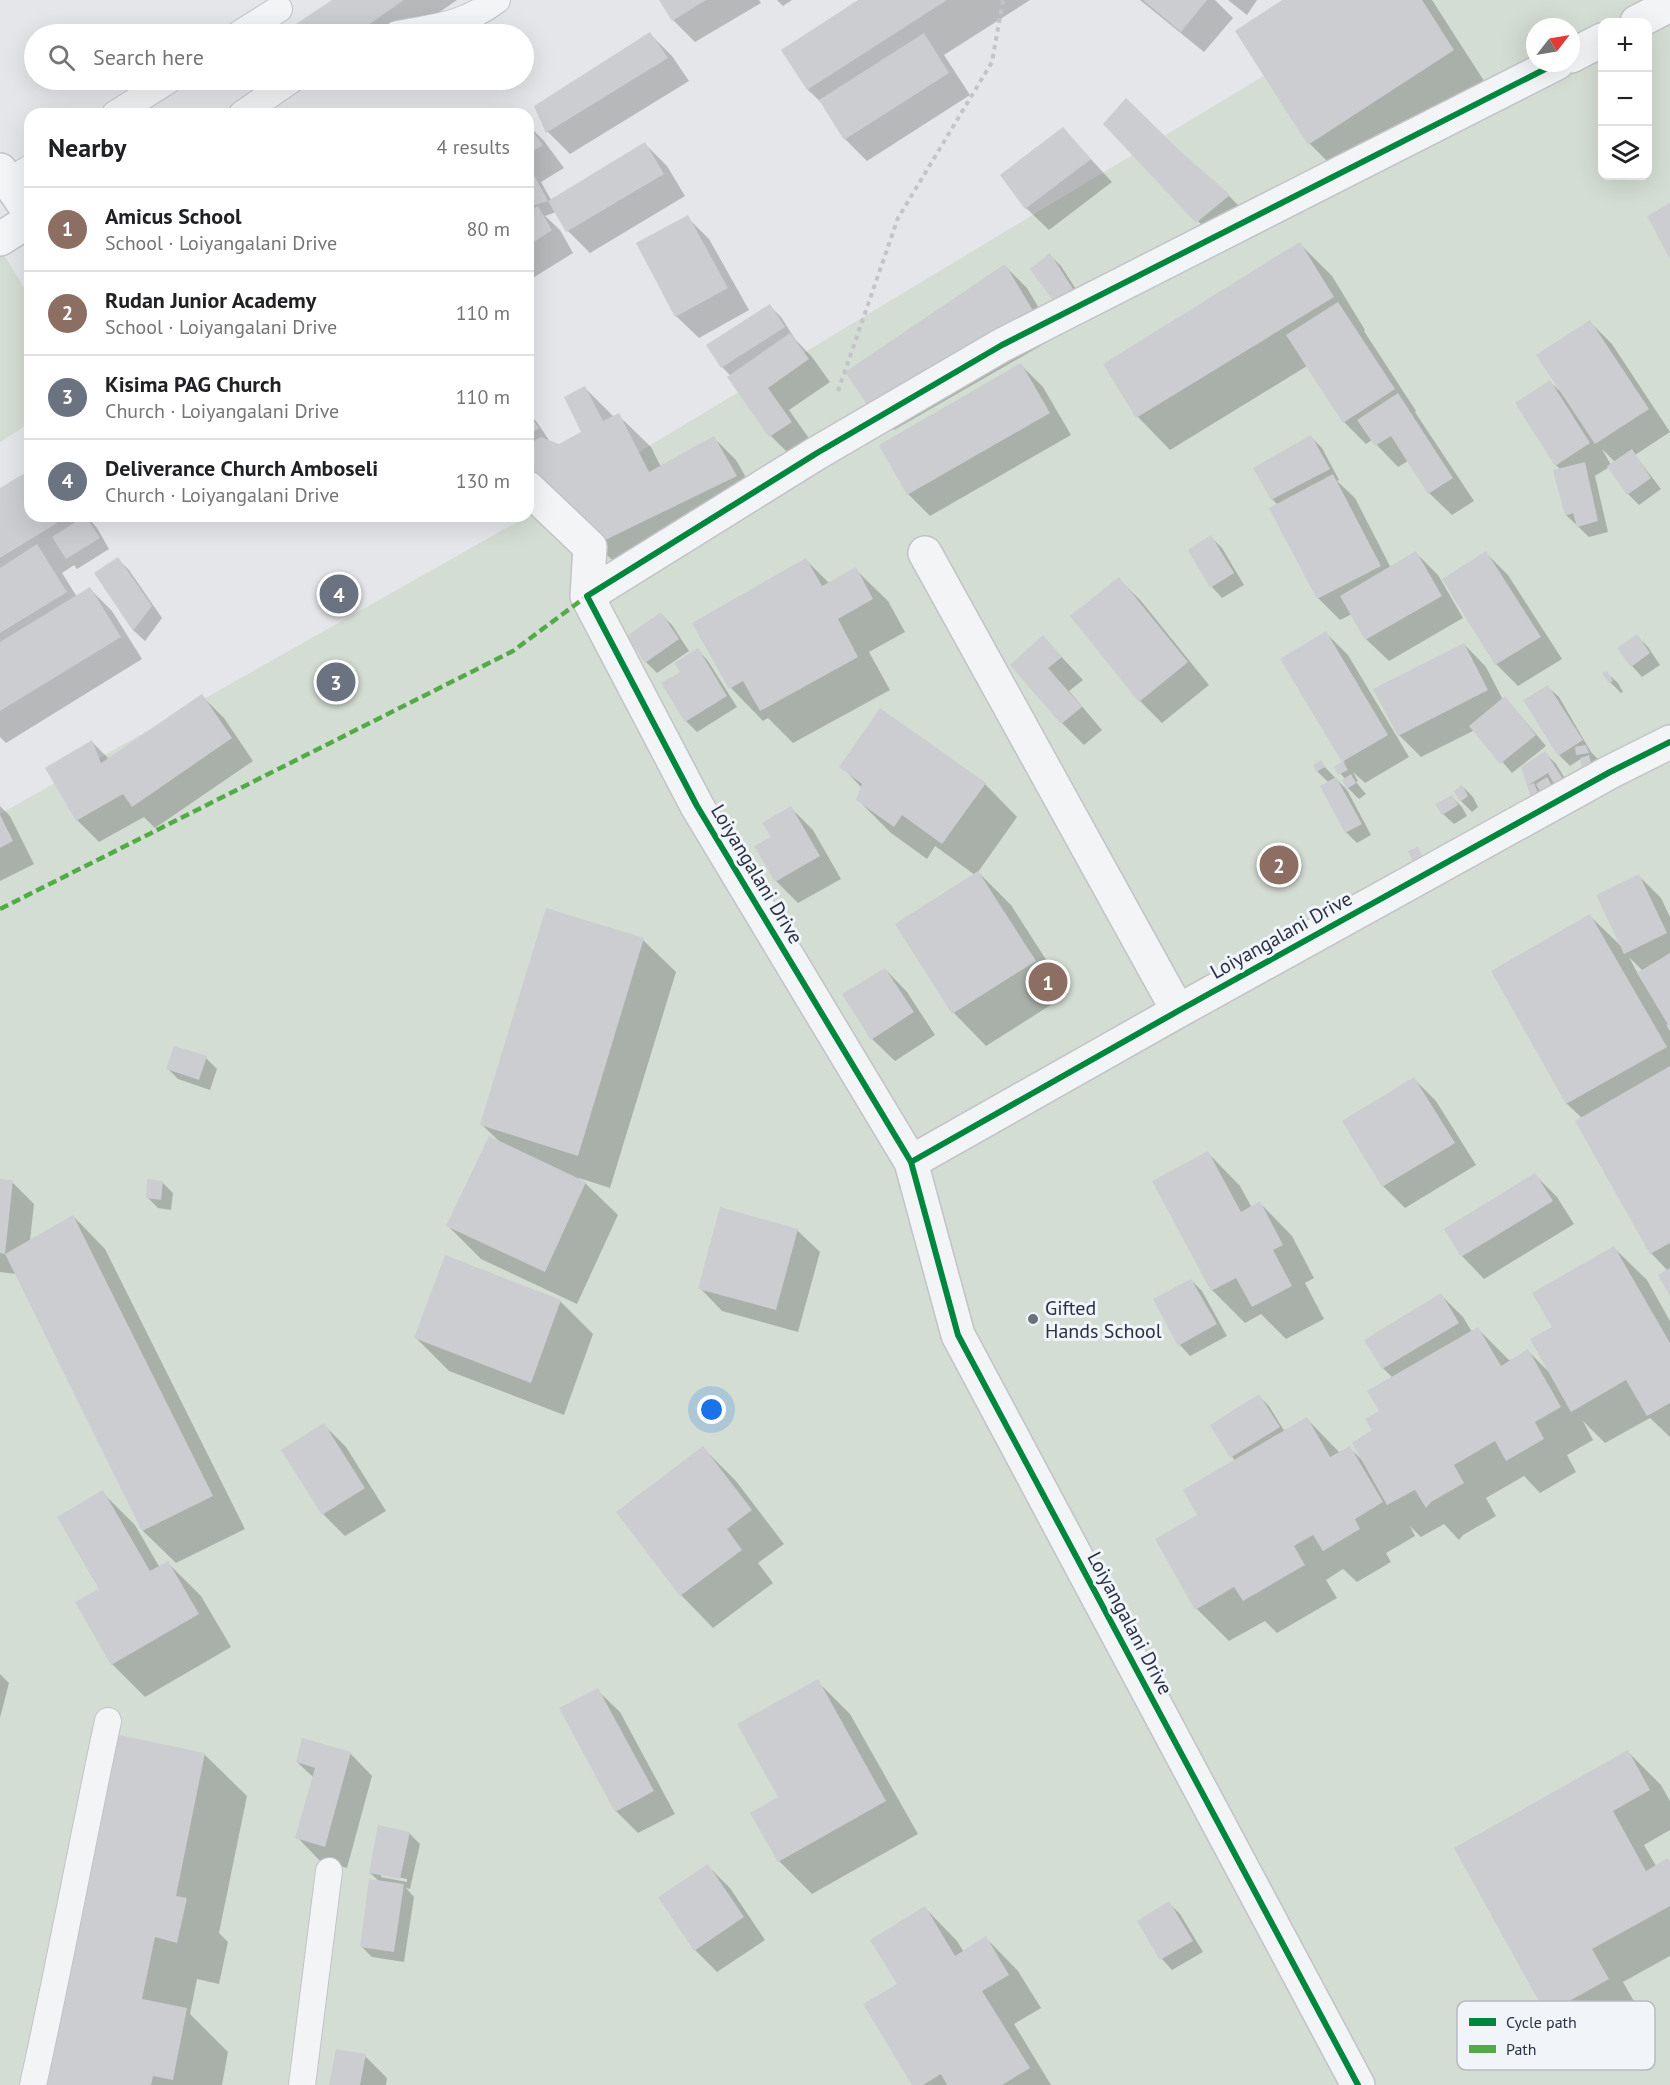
<!DOCTYPE html>
<html lang="en">
<head>
<meta charset="utf-8">
<style>
	body { margin:0; font-family:"PT Sans",sans-serif; background:#f6f6f6; color:#202124 }
	.controls { position:absolute; right:18px; top:18px; display:grid; overflow:hidden; border-radius:12px; box-shadow:0 6px 24px #0002 }
	.controls button { width:54px; height:54px; display:grid; place-items:center; padding:0; border:0; border-bottom:2px solid #e0e0e0; background:#fff; color:#202124; font:30px sans-serif }
	.compass { position:absolute; left:1526px; top:18px; width:54px; height:54px; border-radius:50%; background:#fff; box-shadow:0 6px 24px #0002; rotate:59deg }
	.you { position:absolute; left:712px; top:1410px; width:21px; height:21px; margin:-15px; border:4px solid #fff; border-radius:50%; background:#1a73e8; box-shadow:0 0 0 9px #1a73e833 }
	.badge { display:grid; place-items:center; width:39px; height:39px; border-radius:50%; background:#6a707d; color:#fff; font-size:20px; font-weight:700 }
	.pin { position:absolute; translate:-50% -50%; border:3px solid #fff; box-shadow:0 2px 6px #0006 }
	.list { margin:0; padding:0; list-style:none }
	h2 { display:flex; justify-content:space-between; align-items:center; height:78px; margin:0; padding:0 24px; font-size:26px }
	h2 small { font-size:20px; font-weight:400; color:#757577 }
	.list li { display:grid; grid-template-columns:39px 1fr auto; gap:18px; align-items:center; box-sizing:border-box; height:84px; padding:0 24px; border-top:2px solid #e0e0e0 }
	.list b { display:block; font-size:22px; white-space:nowrap }
	.list p { margin:0; font-size:20px; white-space:nowrap; color:#757577 }
	.list em { font-size:20px; font-style:normal; color:#757577 }
	.icon { flex:none; width:33px; height:33px; fill:none; stroke:currentColor; stroke-width:2; stroke-linecap:round; stroke-linejoin:round }
	.map { position:relative; flex:none; width:1670px; height:2085px; overflow:hidden }
	.search { position:absolute; background:#fff; box-shadow:0 6px 24px #0002; left:24px; top:24px; width:510px; height:66px; display:flex; align-items:center; gap:15px; box-sizing:border-box; padding:0 21px; border-radius:33px; color:#757577; font-size:22px }
	.panel { position:absolute; background:#fff; box-shadow:0 6px 24px #0002; left:24px; top:108px; width:510px; height:414px; border-radius:18px }
	.map>svg:first-child { display:block }
	.green { fill:#d4ddd4; fill-rule:evenodd }
	.shadow { fill:#0003; fill-rule:evenodd }
	.building { fill:#cbcdd1 }
	.lines { fill:none; stroke-linecap:round; stroke-linejoin:round }
	.lane-casing { stroke:#c1c3c7; stroke-width:28 }
	.street-casing { stroke:#c1c3c7; stroke-width:36 }
	.path { stroke:#c3c4c9; stroke-width:4; stroke-dasharray:4.5 4.5; stroke-linecap:butt }
	.lane { stroke:#f3f4f6; stroke-width:26 }
	.street { stroke:#f3f4f6; stroke-width:33 }
	.quiet { stroke:#53ab47; stroke-width:4.5; stroke-dasharray:9 4.5; stroke-linecap:butt }
	.cycleway-casing { stroke:#f1f4f8; stroke-width:10 }
	.cycleway { stroke:#00873e; stroke-width:6 }
	.poi-dot { fill:#6a707d; stroke:#f1f4f8; stroke-width:2 }
	.labels { text-anchor:middle; stroke-width:6; stroke-linejoin:round; paint-order:stroke }
	.street-label { font-size:20px; fill:#293143; stroke:#f1f4f8 }
	.poi-label { font-size:20px; fill:#293143; stroke:#f1f4f8; text-anchor:start }
	.key { fill:#f1f4f8; stroke:#b5bac2; stroke-width:1.5 }
	.key-label { font-size:16px; fill:#293143 }
</style>
</head>
<body>
<div class="map">
<svg width="1670" height="2085" viewBox="0 0 1670 2085">
	<rect width="100%" height="100%" fill="#e4e6e9"/>
	<path class="green" d="M1390,0H1670V2085H0V814L604,473ZM1602,22H1648V176H1602ZM1535,27H1571V63H1535Z
		M2,252L30,297V423L0,442V253Z"/>
	<path class="shadow" d="M334,0H457L408,34H303L298,25Z
		M661,0H759L761,3L695,42L673,20Z
		M777,0H792L783,6Z
		M861,0H1030L944,55L970,95L867,161L845,139L825,106L808,90L783,50Z
		M1140,0H1215L1233,18L1204,52Z
		M1228,0H1257L1247,15Z
		M1285,0H1432L1486,84L1342,176L1310,144Z
		M650,34L672,56L689,81L570,154L548,132L536,107Z
		M1105,124L1177,150L1229,196L1251,218L1220,244Z
		M528,125L544,141L564,168L541,182L551,200L645,144L667,166L685,196L590,253L568,231L556,212L545,216L560,230L573,253L528,281Z
		M1063,129L1112,182L1049,230L1026,208L1002,175Z
		M687,217L709,239L749,310L699,338L676,316Z
		M1299,243L1332,276L1365,330L1364,331L1416,411L1415,412L1474,501L1452,515L1429,493L1408,461L1398,467L1372,440L1366,444L1344,422L1307,366L1170,450L1138,417L1105,364Z
		M1050,255L1061,266L1083,300L1066,312Z
		M1005,266L1027,288L1056,337L894,430L871,408Z
		M770,306L781,317L795,339L812,357L830,382L789,410L813,444L793,458L771,436L729,378L731,376L722,367Z
		M1590,322L1612,344L1670,432L1635,455L1661,489L1639,505L1628,494L1609,467L1595,476L1608,532L1589,537L1566,515L1560,469L1556,465L1550,382L1562,393ZM1602,449L1615,462L1611,465Z
		M1021,365L1043,387L1071,435L930,516L908,494Z
		M585,388L614,417L618,415L651,447L661,467L714,438L736,460L758,498L629,577L596,544L528,467V414L536,421L549,440L547,441L559,445L583,432Z
		M1311,437L1322,448L1339,480L1337,481L1355,498L1391,568L1416,553L1438,575L1463,618L1389,661L1366,639L1352,614L1340,620L1318,598L1278,505L1272,499L1255,468Z
		M30,471V516H87L97,528L109,549L77,569L74,565L62,573L77,597L90,589L112,611L142,659L6,743L0,737V490Z
		M1211,537L1222,548L1244,585L1222,598L1212,587Z
		M1486,553L1508,575L1562,659L1518,686L1496,664Z
		M118,559L129,570L162,618L145,641L134,631L96,574Z
		M806,560L829,583L855,569L888,601L905,632L869,652L890,690L793,743L768,718L763,721L731,688Z
		M1119,579L1141,601L1209,685L1162,723L1140,701Z
		M661,614L672,625L689,651L657,673L646,662Z
		M1326,633L1348,655L1409,757L1365,783L1353,772L1358,781L1356,782L1366,794L1359,799L1348,788L1346,780L1336,768L1345,762L1343,761Z
		M1637,636L1648,647L1660,665L1642,677L1632,666Z
		M1043,637L1083,680L1069,691L1102,730L1084,745L1062,723L1012,665Z
		M1464,644L1486,667L1503,700L1505,698L1515,709L1546,746L1512,773L1475,730L1421,757L1399,735Z
		M698,650L708,661L737,707L697,732L686,721L682,672Z
		M1607,673L1618,683L1623,692L1621,693L1610,682Z
		M1548,687L1559,697L1591,752L1597,758L1603,782L1582,758L1570,766L1559,755Z
		M202,696L224,718L253,761L155,828L144,817L99,842L77,820L92,742L109,759Z
		M1545,753L1556,764L1573,791L1566,794L1555,783L1562,797L1532,796L1523,767Z
		M1320,762L1347,790L1371,835L1357,843L1346,832L1329,783L1317,771Z
		M841,766L985,784L1017,817L978,872L1011,905L1068,994L986,1046L954,1013L897,924L975,875L935,846L927,859L891,833L858,800L862,788Z
		M1462,786L1473,797L1478,807L1472,812L1461,801Z
		M1451,796L1462,807L1467,816L1454,824L1443,814Z
		M0,806L10,816L34,864L0,881Z
		M791,808L813,830L841,879L798,903L776,881L773,838Z
		M1639,876L1661,898L1670,917V1026L1666,1024L1670,1031V1293L1668,1271L1651,1253L1582,1118L1567,1104L1493,971L1590,916L1622,947ZM1629,957L1643,971L1638,974Z
		M643,940L676,972L610,1188L579,1178L578,1180L585,1183L618,1215L577,1304L481,1259L448,1226L500,1142L482,1125Z
		M885,969L907,992L935,1035L895,1061L872,1039Z
		M206,1058L217,1069L210,1090L178,1079L168,1069Z
		M1414,1079L1436,1101L1476,1165L1405,1208L1383,1186Z
		M1208,1153L1240,1186L1252,1208L1260,1203L1292,1236L1314,1278L1305,1283L1324,1319L1286,1339L1261,1314L1245,1323L1212,1290Z
		M1535,1175L1557,1197L1574,1224L1484,1279L1462,1256L1446,1229Z
		M0,1180L12,1182L34,1204L30,1241L73,1216L105,1249L245,1529L176,1563L143,1531L16,1274L0,1272Z
		M162,1182L173,1193L171,1210L158,1208L147,1197Z
		M797,1230L820,1252L798,1332L722,1311L700,1288Z
		M1614,1248L1647,1280L1670,1321V1437L1650,1418L1605,1443L1583,1421L1593,1440L1567,1455L1576,1472L1540,1493L1524,1476L1486,1498L1496,1516L1463,1535L1459,1540L1444,1524L1421,1537L1410,1526L1415,1536L1386,1553L1391,1562L1357,1582L1343,1569L1326,1580L1337,1598L1277,1633L1265,1621L1229,1641L1197,1609L1199,1515L1235,1461L1212,1425L1259,1396L1269,1406L1285,1432L1307,1419L1340,1453L1349,1447L1362,1460L1393,1378L1383,1368L1441,1295L1463,1317L1472,1332L1478,1329L1511,1362L1528,1351L1549,1372L1554,1328Z
		M1191,1280L1202,1291L1227,1336L1190,1356L1180,1345Z
		M560,1301L593,1334L564,1415L449,1371L416,1338Z
		M324,1425L346,1447L386,1511L345,1536L323,1514Z
		M703,1448L736,1481L784,1544L758,1563L773,1583L713,1628L681,1595Z
		M102,1492L135,1525L160,1568L168,1563L201,1596L231,1647L145,1697L112,1664L101,1589Z
		M0,1674L9,1683L0,1718Z
		M817,1681L850,1714L918,1834L812,1894L779,1861L780,1797Z
		M597,1690L620,1712L675,1814L638,1833L616,1811Z
		M1628,1752L1661,1785L1670,1801V1830L1644,1845L1656,1866L1670,1862V1956L1623,1982L1640,2012L1580,2046L1547,2013Z
		M350,1753L372,1776L347,1868L319,1860L297,1837L314,1778L297,1762Z
		M204,1754L247,1796L219,1933L228,1942L219,1984L197,1979L190,2014L228,2052L222,2085H44Z
		M409,1833L420,1844L410,1889L406,1888L414,1897L404,1962L372,1957L361,1946L380,1882L370,1873ZM381,1874L407,1879V1882L381,1877Z
		M708,1866L730,1888L765,1940L717,1972L695,1950Z
		M1169,1903L1180,1914L1203,1952L1172,1970L1162,1959L1139,1921Z
		M925,1908L957,1941L964,1952L986,1938L1018,1971L1041,2008L1014,2024L1051,2085H913L899,1984Z
		M365,2056L387,2078L386,2085H331Z"/>
	<path class="building" d="M332,0H404L355,34H302L296,24Z
		M659,0H706L672,21Z
		M858,0H947L807,90L781,50Z
		M1143,0H1207L1181,32Z
		M1282,0H1422L1454,50L1308,145L1235,31Z
		M650,32L668,58L546,133L534,106Z
		M924,33L949,73L844,140L819,100Z
		M1126,98L1178,149L1230,195L1196,223L1103,124Z
		M528,125L543,145L528,154Z
		M1063,127L1091,159L1025,209L1000,175Z
		M645,142L664,174L566,232L548,201L528,207V164L548,201Z
		M1670,203V259L1647,216Z
		M538,206L552,230L528,246V212Z
		M688,215L728,288L675,317L636,243Z
		M1300,242L1334,297L1136,418L1103,364Z
		M1050,253L1073,289L1054,302L1030,269Z
		M1005,264L1035,314L870,409L845,372Z
		M1338,302L1395,389L1343,423L1286,335Z
		M770,304L785,327L721,368L706,345Z
		M1590,320L1649,409L1595,444L1536,355Z
		M790,333L809,359L768,388L792,422L769,437L727,377Z
		M1021,363L1050,413L907,495L879,445Z
		M1550,380L1590,443L1555,466L1515,403Z
		M585,386L603,421L619,413L649,472L714,436L737,476L595,545L528,469V445L541,437L559,444L581,432L564,397Z
		M1398,393L1453,478L1428,494L1391,436L1375,446L1357,420Z
		M528,413L539,428L528,436Z
		M1311,435L1330,469L1271,500L1253,468Z
		M1632,449L1651,478L1627,495L1607,466Z
		M1585,462L1598,521L1577,527L1573,513L1565,516L1553,470Z
		M30,470V516H52L57,523L0,558V488Z
		M1333,474L1381,566L1317,599L1269,508Z
		M85,516L100,538L66,559L52,537Z
		M1211,535L1234,573L1210,588L1188,550Z
		M37,544L67,592L0,633V568Z
		M1416,551L1442,596L1365,640L1340,596Z
		M1486,551L1541,637L1495,665L1442,579Z
		M118,557L152,606L133,631L94,573Z
		M806,558L822,586L856,567L873,599L838,619L858,657L760,711L743,681L729,689L692,623Z
		M1119,577L1188,662L1139,702L1070,616Z
		M90,587L121,637L0,711V642Z
		M661,612L679,639L645,663L627,636Z
		M1326,631L1388,735L1342,762L1280,659Z
		M1637,634L1650,653L1631,667L1617,648Z
		M1043,635L1062,657L1048,668L1082,707L1061,724L1010,665Z
		M1464,643L1488,690L1398,736L1373,689Z
		M698,648L727,696L685,722L661,683L680,672L674,663Z
		M1607,671L1613,681L1609,683L1602,673Z
		M1548,685L1583,740L1558,756L1523,700Z
		M202,694L232,738L132,807L123,794L76,821L45,768L92,740L101,763Z
		M1505,696L1536,735L1500,764L1469,726Z
		M880,708L986,783L942,844L902,815L894,827L856,800L862,784L839,767Z
		M1586,745L1589,753L1576,755L1575,747Z
		M1545,751L1563,779L1554,784L1548,773L1527,786L1534,783L1538,793L1531,797L1527,786L1521,767Z
		M1589,755L1593,772L1583,775L1580,758Z
		M1321,760L1325,767L1316,772L1313,765Z
		M1343,761L1348,770L1338,775L1334,767Z
		M1351,774L1356,783L1347,789L1342,780Z
		M1336,777L1362,824L1345,833L1320,786Z
		M1547,777L1552,786L1541,793L1536,784Z
		M1462,785L1468,796L1460,802L1454,791Z
		M1452,795L1458,805L1442,815L1435,804Z
		M791,806L820,856L775,882L754,846L771,837L762,823Z
		M0,815L13,841L0,848Z
		M1418,847L1426,863L1416,868L1408,851Z
		M978,871L1036,961L952,1014L895,924Z
		M1639,874L1667,933L1624,954L1596,895Z
		M546,908L644,938L578,1156L480,1125Z
		M1590,914L1667,1047L1566,1104L1491,971Z
		M1670,953V1028L1637,973Z
		M885,968L914,1012L871,1040L842,994Z
		M174,1046L207,1056L199,1080L166,1069Z
		M1670,1066V1243L1650,1254L1575,1121Z
		M1414,1077L1455,1143L1382,1187L1342,1121Z
		M489,1136L586,1182L545,1272L446,1226Z
		M1208,1151L1241,1212L1260,1201L1283,1245L1273,1250L1292,1286L1252,1307L1236,1278L1211,1291L1152,1181Z
		M1535,1173L1553,1201L1461,1257L1444,1229Z
		M0,1179L13,1180L5,1254L73,1215L213,1496L142,1531L5,1254L0,1253Z
		M147,1179L163,1181L161,1200L146,1198Z
		M720,1207L798,1229L776,1310L698,1289Z
		M1614,1246L1670,1343V1403L1647,1416L1626,1380L1571,1412L1530,1339L1552,1327L1532,1293Z
		M445,1255L561,1300L531,1383L414,1338Z
		M1670,1268V1296L1658,1275Z
		M1191,1279L1217,1324L1178,1346L1153,1299Z
		M1441,1293L1459,1323L1382,1369L1364,1340Z
		M1478,1327L1501,1366L1528,1349L1561,1407L1535,1422L1544,1439L1506,1461L1495,1441L1454,1465L1464,1483L1431,1502L1426,1508L1415,1490L1387,1505L1352,1443L1372,1430L1365,1419L1379,1411L1367,1391Z
		M1259,1394L1280,1427L1230,1458L1210,1425Z
		M1307,1417L1330,1457L1350,1446L1383,1502L1355,1519L1360,1529L1323,1551L1313,1535L1294,1546L1305,1565L1243,1601L1234,1587L1195,1610L1155,1539L1197,1515L1183,1490Z
		M324,1423L365,1488L322,1515L281,1450Z
		M703,1446L752,1510L727,1529L742,1550L680,1596L616,1512Z
		M103,1490L150,1571L168,1561L199,1614L111,1665L75,1602L99,1589L57,1517Z
		M818,1679L886,1801L778,1862L750,1813L778,1797L737,1724Z
		M598,1688L654,1791L615,1812L559,1708Z
		M114,1734L205,1753L176,1896L187,1898L177,1943L155,1937L142,1999L187,2008L173,2080L153,2076L151,2085H42Z
		M302,1738L351,1752L325,1847L295,1838L315,1768L296,1762Z
		M1628,1750L1650,1790L1613,1811L1646,1871L1668,1858L1670,1861V1906L1592,1949L1609,1979L1546,2014L1454,1848Z
		M378,1825L410,1832L400,1879L369,1873Z
		M708,1864L744,1917L694,1951L658,1897Z
		M369,1879L404,1884L394,1952L360,1947Z
		M1169,1901L1193,1941L1160,1960L1137,1921Z
		M925,1906L955,1956L986,1936L1009,1975L982,1991L1030,2068L1002,2085H947L941,2074L923,2085H912L863,2004L897,1984L870,1940Z
		M336,2049L366,2054L360,2085H329Z"/>
	<g class="lines">
		<defs>
			<path id="lane" d="M239,34L279,9
				M397,34C436,27 464,25 497,0
				M115,114L169,80
				M242,114L291,80
				M8,182L30,168
				M33,2085C60,1964 82,1842 108,1721
				M302,2085L329,1871"/>
			<path id="street" d="M1637,22L1670,5
				M1571,56L1602,40
				M0,170L30,213
				M0,239L30,220
				M528,488L590,547L587,596
				M925,553L1178,1011
				M587,596L697,806L911,1162L958,1335L1358,2085
				M587,596L817,453L1002,345L1557,63
				M911,1162L1178,1011L1610,772L1670,742"/>
		</defs>
		<use href="#lane" class="lane-casing"/>
		<use href="#street" class="street-casing"/>
		<path class="path" d="M838,391L898,218L992,62L1003,0"/>
		<use href="#lane" class="lane"/>
		<use href="#street" class="street"/>
		<path class="quiet" d="M0,909L513,651L587,596"/>
		<defs>
			<path id="cycleway" d="M911,1162L1178,1011L1610,772L1670,742
				M1358,2085L958,1335L911,1162L697,806L587,596L817,453L1002,345L1557,63"/>
		</defs>
		<use href="#cycleway" class="cycleway-casing"/>
		<use href="#cycleway" class="cycleway"/>
	</g>
	<circle class="poi-dot" cx="1033" cy="1319" r="6"/>
	<g class="labels">
		<g class="street-label">
			<text transform="translate(757 874) rotate(59)" y="7">Loiyangalani Drive</text>
			<text transform="translate(1281 935) rotate(-29)" y="7">Loiyangalani Drive</text>
			<text transform="translate(1130 1623) rotate(62)" y="7">Loiyangalani Drive</text>
		</g>
		<g class="poi-label">
			<text x="1045" y="1315">Gifted<tspan x="1045" dy="23">Hands School</tspan></text>
		</g>
	</g>
	<rect x="1457" y="2001" width="198" height="69" rx="9" class="key"/>
	<rect x="1469" y="2018" width="27" height="8" fill="#00873e"/>
	<rect x="1469" y="2045" width="27" height="8" fill="#53ab47"/>
	<g class="key-label">
		<text x="1506" y="2028">Cycle path</text>
		<text x="1506" y="2055">Path</text>
	</g>
</svg>
<div class="controls">
<button>+</button>
<button>−</button>
<button><svg class="icon" aria-label="layers" viewBox="0 0 24 24"><path d="M12 4l9 5-9 5-9-5zM3 14l9 5 9-5"/></svg></button>
</div>
<svg class="compass" viewBox="-18 -18 36 36"><path d="M0-13l5 13h-10z" fill="#e53935"/><path d="M0 13l5-13h-10z" fill="#757577"/></svg>
<div class="you"></div>
<div class="pin badge" style="left:1048px;top:982px;background:#8d6e63">1</div>
<div class="pin badge" style="left:1279px;top:865px;background:#8d6e63">2</div>
<div class="pin badge" style="left:336px;top:682px;background:#6b7280">3</div>
<div class="pin badge" style="left:339px;top:594px;background:#6b7280">4</div>
<div class="search"><svg class="icon" aria-label="search" viewBox="0 0 24 24"><circle cx="10" cy="10" r="6"/><path d="M15 15l6 6"/></svg>Search here</div>
<section class="panel">
<h2>Nearby<small>4 results</small></h2>
<ul class="list">
<li><span class="badge" style="background:#8d6e63">1</span><div><b>Amicus School</b><p>School · Loiyangalani Drive</p></div><em>80 m</em></li>
<li><span class="badge" style="background:#8d6e63">2</span><div><b>Rudan Junior Academy</b><p>School · Loiyangalani Drive</p></div><em>110 m</em></li>
<li><span class="badge" style="background:#6b7280">3</span><div><b>Kisima PAG Church</b><p>Church · Loiyangalani Drive</p></div><em>110 m</em></li>
<li><span class="badge" style="background:#6b7280">4</span><div><b>Deliverance Church Amboseli</b><p>Church · Loiyangalani Drive</p></div><em>130 m</em></li>
</ul>
</section>
</div>
</body>
</html>
